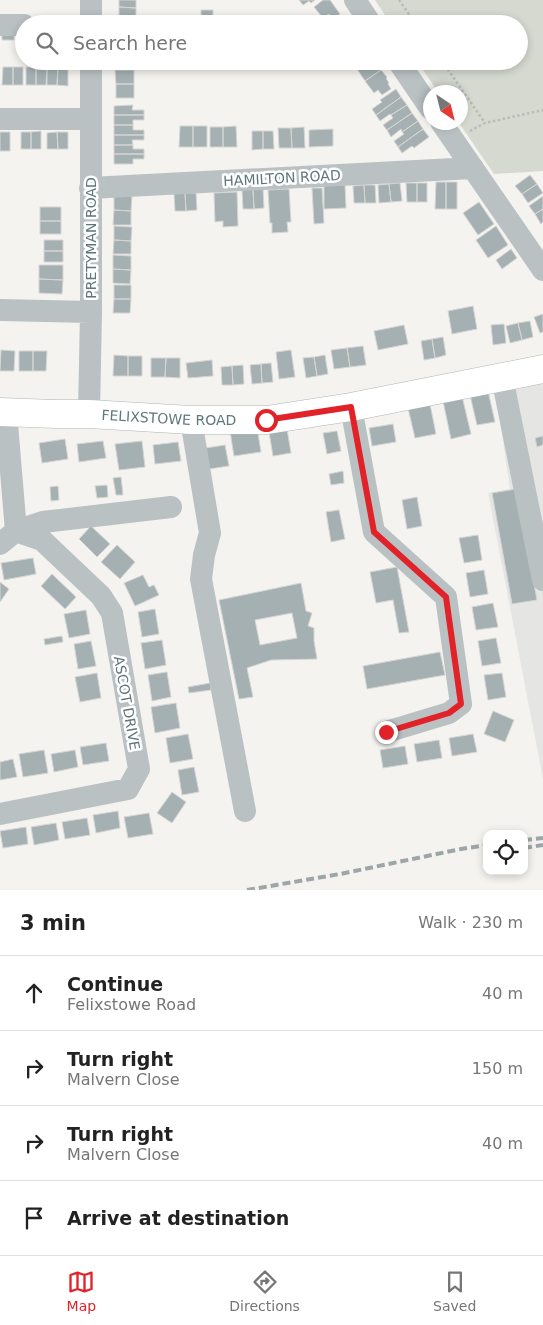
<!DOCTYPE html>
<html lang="en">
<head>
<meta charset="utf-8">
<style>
	body { margin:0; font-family:"DejaVu Sans",sans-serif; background:#f6f6f6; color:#222 }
	.controls { position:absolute; right:15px; bottom:15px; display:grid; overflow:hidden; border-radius:10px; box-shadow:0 2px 8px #0003 }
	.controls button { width:45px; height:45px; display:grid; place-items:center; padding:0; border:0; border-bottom:1px solid #e0e0e0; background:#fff; color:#222; font:25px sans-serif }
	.compass { position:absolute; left:423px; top:85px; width:45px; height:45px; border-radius:50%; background:#fff; box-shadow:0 2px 8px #0003; rotate:145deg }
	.stop { position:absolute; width:15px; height:15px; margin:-11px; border:4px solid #e12329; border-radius:50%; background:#fff }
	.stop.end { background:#e12329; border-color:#fff; box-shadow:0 1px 5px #0008 }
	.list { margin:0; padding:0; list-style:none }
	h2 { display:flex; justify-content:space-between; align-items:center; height:65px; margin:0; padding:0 20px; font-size:21px }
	h2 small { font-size:16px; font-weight:400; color:#767676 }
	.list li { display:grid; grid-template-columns:32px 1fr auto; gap:15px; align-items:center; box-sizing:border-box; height:75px; padding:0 20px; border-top:1px solid #e0e0e0 }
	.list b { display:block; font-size:19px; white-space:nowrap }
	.list p { margin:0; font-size:16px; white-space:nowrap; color:#767676 }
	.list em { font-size:16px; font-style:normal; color:#767676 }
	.icon { flex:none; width:28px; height:28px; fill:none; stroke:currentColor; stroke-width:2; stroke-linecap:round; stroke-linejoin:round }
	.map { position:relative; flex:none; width:543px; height:890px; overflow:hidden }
	.search { position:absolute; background:#fff; box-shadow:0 2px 8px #0003; left:15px; right:15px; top:15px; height:55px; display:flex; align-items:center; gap:12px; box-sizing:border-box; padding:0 18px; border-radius:28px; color:#767676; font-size:19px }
	.sheet { height:365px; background:#fff }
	nav { display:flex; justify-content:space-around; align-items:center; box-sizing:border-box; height:70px; border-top:1px solid #e0e0e0; background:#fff; font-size:14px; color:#767676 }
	nav a { display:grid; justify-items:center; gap:2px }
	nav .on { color:#e12329 }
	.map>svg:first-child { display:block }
	.built { fill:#e5e5e4 }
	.green { fill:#d6d9cf }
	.building { fill:#a4b0b2; stroke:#d6d5d3; fill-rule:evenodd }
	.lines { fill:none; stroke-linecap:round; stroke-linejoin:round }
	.major-casing { stroke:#aeb5b7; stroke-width:29 }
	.path { stroke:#b7bbbc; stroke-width:2.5; stroke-dasharray:2.5 2.5; stroke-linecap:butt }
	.minor { stroke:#bac1c3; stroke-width:22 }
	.major { stroke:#fff; stroke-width:28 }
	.rail { stroke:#9ca6a8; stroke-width:4; stroke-dasharray:8 4; stroke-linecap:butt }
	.route { stroke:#e12329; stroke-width:6 }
	.labels { text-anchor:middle; stroke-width:5; stroke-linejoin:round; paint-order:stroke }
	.street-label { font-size:14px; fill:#5f777b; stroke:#fff }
</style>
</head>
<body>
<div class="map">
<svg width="543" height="890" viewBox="0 0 543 890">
	<rect width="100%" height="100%" fill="#f4f3f0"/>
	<path class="built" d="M543,383V779L488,493L510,489L496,394Z"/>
	<path class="green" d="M375,0H543V171L494,174L459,123L460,122V92H438L417,61H519V24H391Z"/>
	<path class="building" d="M119,0H136V8L119,7Z
		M299,0H315L311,3L309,1L303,5Z
		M323,0H330L340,14L333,19L329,14L323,18L314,7Z
		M119,7L136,8V21L119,20Z
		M201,10H213V21H201Z
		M2,30H14V40H2Z
		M358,61H374L375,63L376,62L381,70L365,81L357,69L361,66Z
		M3,67H13V85H2Z
		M13,67H23V85H13Z
		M26,67H36V85H26Z
		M36,67H47L46,85H36Z
		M47,67H58L57,85H47Z
		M58,67H68V86L57,85Z
		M115,70H134V84H116Z
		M381,70L387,77L386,78L389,83L388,84L391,89L382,95L378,90L374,93L365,81Z
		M116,84H134V98H116Z
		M396,89L401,97L376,115L372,109L382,102L380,100Z
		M401,97L407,105L391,115L390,114L380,121L376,115Z
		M133,105L132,110H144V115H114V106Z
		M407,105L412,113L387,130L383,125L393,118L391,115Z
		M412,113L418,121L402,132L401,129L391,137L387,130Z
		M114,115H144V120H133V125H114Z
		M418,121L423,129L398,147L394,141L404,134L402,132Z
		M114,125H133V130H144V135H114Z
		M180,126H193V147H179Z
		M193,126H207V147H193Z
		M236,126L237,147H223V127Z
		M210,127H223V147H210Z
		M304,127L305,148H292L291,128Z
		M278,128H291L292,148H279Z
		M333,129V146L309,147V130Z
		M423,129L429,137L414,148L412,146L402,153L398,147Z
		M41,131V149H31V132Z
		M252,131H263V149L252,150Z
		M263,131H273L274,149H263Z
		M0,132H10V151H0Z
		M21,132H31V149H21Z
		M57,132H68V149H58Z
		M57,132L58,149H47V133Z
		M114,135H144V140H132L133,145H114Z
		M114,145H133V149H144V154H114Z
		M114,154H144V159H133V164H114Z
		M530,175L537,184L522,194L515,186Z
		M436,182H446V209H435Z
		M446,182H457V209H446Z
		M400,183L402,201L391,202L389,184Z
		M406,183H417V202H407Z
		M417,183H427V202H417Z
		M389,184L391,202L379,203L378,185Z
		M537,184L543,193L528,203L522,194Z
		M324,185H345L346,208L324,209Z
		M364,185H375L376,203H365Z
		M364,185L365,203H354L353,186Z
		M312,188H322L324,223L314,224Z
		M253,189H263L264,208L254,209Z
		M253,189L254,209H243L242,190Z
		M289,189L291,222H287L288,232L272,233V223H270L268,190Z
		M237,192L238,226L223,227V221L215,222L214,193Z
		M174,193H185L186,211H175Z
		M185,193H196L197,210L186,211Z
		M114,196H132L131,211L114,210Z
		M543,196V209L535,214L529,206Z
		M479,202L494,224L478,235L463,213Z
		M40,207H61V221H40Z
		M543,209V222L541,224L535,214Z
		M114,210L131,211V225H113Z
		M40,221H61V234H40Z
		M114,226L132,227L131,241L114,240Z
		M496,226L508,245L488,258L476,240Z
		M44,240H63V251H44Z
		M114,240L131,241V254H113Z
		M511,249L517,258L502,269L496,260Z
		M44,251H63V262H44Z
		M113,255L131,256V270L113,269Z
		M39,265H63V280L39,279Z
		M113,269L131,270L130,284L113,283Z
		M39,279L63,280L62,294L39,293Z
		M114,285H131V299H114Z
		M114,299H131L130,313H113Z
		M473,306L477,329L452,334L448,311Z
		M543,314V332L540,333L534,317Z
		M530,321L533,337L522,340L518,323Z
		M518,323L522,340L510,343L506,326Z
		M504,324L506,343L493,345L491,325Z
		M404,325L408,344L378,350L374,331Z
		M443,337L446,355L435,358L432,339Z
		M432,339L435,358L424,360L421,341Z
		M363,346L366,365L350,367L347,348Z
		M347,348L350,367L334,369L331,350Z
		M1,350L15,351L14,371H0Z
		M291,350L295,377L279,379L276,352Z
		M19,351H33V371H19Z
		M33,351H47L46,371H33Z
		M114,355L128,356V376H113Z
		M325,355L328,374L317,376L314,357Z
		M128,356H142V376H128Z
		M314,357L317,376L306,378L303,358Z
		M151,358H166L165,377H151Z
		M166,358H180V378L165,377Z
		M212,360L213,376L188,378L186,363Z
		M271,363L273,382L262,383L261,364Z
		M261,364L262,383L252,384L250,365Z
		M243,365L244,384L233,385L232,366Z
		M232,366L233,385H222L221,367Z
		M488,391L495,422L477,425L470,395Z
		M462,396L471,434L451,439L443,401Z
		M430,404L436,434L415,438L408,408Z
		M286,423L291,453L273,456L268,426Z
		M393,424L396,442L372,446L369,428Z
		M257,427L261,452L234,456L230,431Z
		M337,431L341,451L327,454L323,433Z
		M543,436V445L537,447L535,438Z
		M65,439L68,459L42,463L39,443Z
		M103,441L106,458L79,462L77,444Z
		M142,441L145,467L119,470L115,444Z
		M178,442L181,461L155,464L153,445Z
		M225,445L229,466L209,469L206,448Z
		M343,471L344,483L331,485L329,474Z
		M121,477L123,495H116L113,478Z
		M107,485L108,497L97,498L95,486Z
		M58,486L59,500L51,501L50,487Z
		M516,489L537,600L512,604L492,493Z
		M417,497L422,526L407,529L402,500Z
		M339,510L345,539L331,542L326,512Z
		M91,526L110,544L97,557L79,539Z
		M478,535L482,560L464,563L459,538Z
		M117,545L135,562L120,579L101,562Z
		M33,558L36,574L4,580L1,563Z
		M397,567L409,632L399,633L393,600L376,603L370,572Z
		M484,570L488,594L470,597L466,573Z
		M52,574L76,597L65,609L41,586Z
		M143,575L149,587L154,585L159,595L135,606L124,583Z
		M0,582L9,589L0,602Z
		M301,583L306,611L312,613L308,626L314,628V641L317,659L271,660L247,668L253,697L239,699L219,600ZM292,613L297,638L260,645L255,620Z
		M493,603L498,627L476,630L472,607Z
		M155,609L159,634L142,637L138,612Z
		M86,610L90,634L69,638L64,614Z
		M62,636L63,642L45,645L44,639Z
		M496,638L501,663L482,666L478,641Z
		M162,640L166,665L145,669L141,643Z
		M91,641L96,666L78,669L74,644Z
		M440,652L445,675L367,689L363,666Z
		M167,672L171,697L152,701L148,675Z
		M97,673L101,698L80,702L75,677Z
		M502,673L506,697L488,700L484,675Z
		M210,683L211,690L189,693L188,687Z
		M176,703L180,728L155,733L151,707Z
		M493,711L514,720L505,742L484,734Z
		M188,734L193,759L170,763L166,738Z
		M473,734L477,752L452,756L449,738Z
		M439,740L442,758L417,762L414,744Z
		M106,743L109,761L83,765L80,747Z
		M405,746L408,764L383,768L380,750Z
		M44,750L48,773L23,777L19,754Z
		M75,750L78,767L54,772L51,754Z
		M13,759L17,777L0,780V762Z
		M194,767L199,792L182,795L178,770Z
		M172,792L186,802L172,823L157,813Z
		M118,811L120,828L96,833L93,815Z
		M149,813L153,834L128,838L124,817Z
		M87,818L90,835L65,839L62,822Z
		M56,823L59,840L34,845L31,827Z
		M26,827L28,844L3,848L0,831Z"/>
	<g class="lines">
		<defs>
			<g id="major">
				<path id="s1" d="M0,412L56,414H89L191,420H267L351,407L543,369"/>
			</g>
		</defs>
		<use href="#major" class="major-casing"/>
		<path class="path" d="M399,0L416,24
			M442,61L485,123
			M470,131L485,123L543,110"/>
		<path class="minor" d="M355,0L371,24
			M91,24V0
			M0,25H24
			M398,61L430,108
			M0,119H90
			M441,122L543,270
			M90,188L473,168
			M0,310L91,312
			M502,377L543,580
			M351,407L374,532L446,597L461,704L449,713L386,732
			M6,412L16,531
			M89,414L91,312V61
			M191,420L210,533L204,555L201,579L245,811
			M0,544L16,531L43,522L171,507
			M0,814L128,789L139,769L112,613L101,596L42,540L16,531"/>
		<use href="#major" class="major"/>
		<path class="rail" d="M524,840L543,838
			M524,848L543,845
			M247,890L340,874L461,849L487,845"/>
	</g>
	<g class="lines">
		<path class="route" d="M266,420L351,407L374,532L446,597L461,704L449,713L386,732"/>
	</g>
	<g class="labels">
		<g class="street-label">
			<text transform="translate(282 178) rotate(-3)" y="5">HAMILTON ROAD</text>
			<text transform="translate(91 238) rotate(-90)" y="5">PRETYMAN ROAD</text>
			<text dy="5" stroke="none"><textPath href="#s1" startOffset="169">FELIXSTOWE ROAD</textPath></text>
			<text transform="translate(127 703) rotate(80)" y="5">ASCOT DRIVE</text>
		</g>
	</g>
</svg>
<div class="controls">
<button><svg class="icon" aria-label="locate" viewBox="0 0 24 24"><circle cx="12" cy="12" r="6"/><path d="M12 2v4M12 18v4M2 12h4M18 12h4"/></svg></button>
</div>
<svg class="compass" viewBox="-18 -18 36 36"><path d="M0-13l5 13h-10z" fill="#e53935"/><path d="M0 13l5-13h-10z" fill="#767676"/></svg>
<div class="stop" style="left:266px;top:420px"></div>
<div class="stop end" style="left:386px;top:732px"></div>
<div class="search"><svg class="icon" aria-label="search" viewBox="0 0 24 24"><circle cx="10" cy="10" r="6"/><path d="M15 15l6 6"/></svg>Search here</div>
</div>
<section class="sheet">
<h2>3 min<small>Walk · 230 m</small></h2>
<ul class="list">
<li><svg class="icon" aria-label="ahead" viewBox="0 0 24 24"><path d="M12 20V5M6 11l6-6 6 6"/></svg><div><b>Continue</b><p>Felixstowe Road</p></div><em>40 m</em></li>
<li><svg class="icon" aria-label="right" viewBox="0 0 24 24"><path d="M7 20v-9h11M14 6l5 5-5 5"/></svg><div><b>Turn right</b><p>Malvern Close</p></div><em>150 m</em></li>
<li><svg class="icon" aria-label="right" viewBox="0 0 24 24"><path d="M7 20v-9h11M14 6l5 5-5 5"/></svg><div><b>Turn right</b><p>Malvern Close</p></div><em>40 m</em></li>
<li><svg class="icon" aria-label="arrive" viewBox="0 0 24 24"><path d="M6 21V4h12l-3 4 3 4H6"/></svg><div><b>Arrive at destination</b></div></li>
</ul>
</section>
<nav>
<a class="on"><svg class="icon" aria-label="map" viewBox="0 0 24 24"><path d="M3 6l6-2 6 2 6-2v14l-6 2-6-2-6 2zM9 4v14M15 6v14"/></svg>Map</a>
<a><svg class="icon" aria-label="directions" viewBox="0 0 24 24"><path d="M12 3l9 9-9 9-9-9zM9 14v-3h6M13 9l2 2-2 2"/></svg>Directions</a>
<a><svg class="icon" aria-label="saved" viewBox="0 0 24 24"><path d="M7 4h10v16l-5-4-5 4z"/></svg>Saved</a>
</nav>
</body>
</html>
